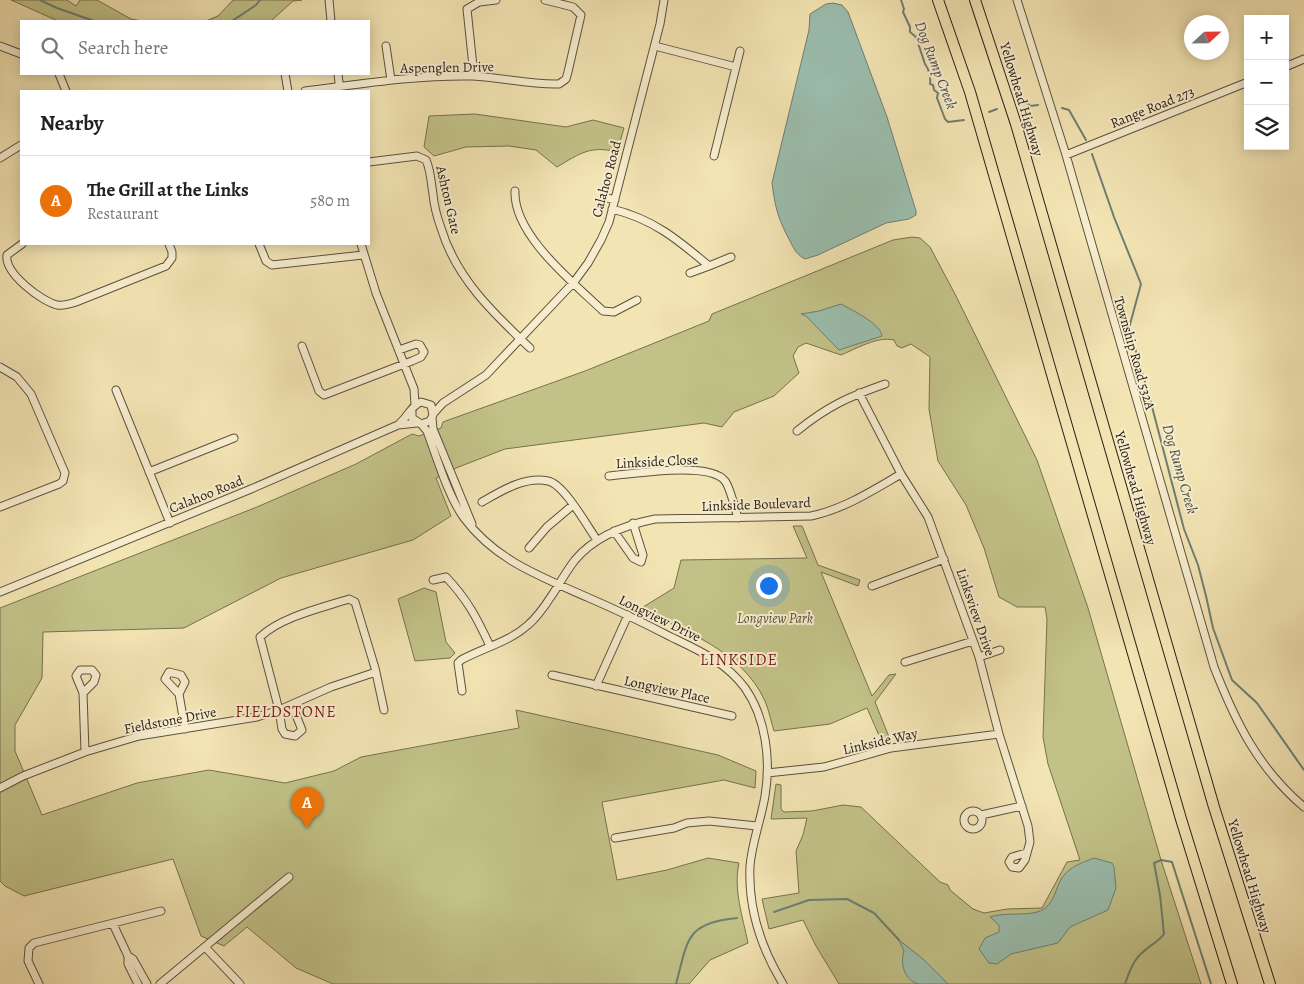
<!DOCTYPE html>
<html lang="en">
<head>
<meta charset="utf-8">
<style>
	body { margin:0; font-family:Alegreya,serif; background:#f2f2f2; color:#222 }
	.controls { position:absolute; right:15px; top:15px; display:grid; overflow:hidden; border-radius:0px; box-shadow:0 2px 12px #0003 }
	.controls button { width:45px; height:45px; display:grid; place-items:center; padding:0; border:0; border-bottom:1px solid #e0e0e0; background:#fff; color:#222; font:25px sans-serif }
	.compass { position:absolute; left:1184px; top:15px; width:45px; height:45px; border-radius:50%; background:#fff; box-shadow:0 2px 12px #0003; rotate:68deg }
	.you { position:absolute; left:768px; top:585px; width:18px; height:18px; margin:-12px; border:4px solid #fff; border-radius:50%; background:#1a73e8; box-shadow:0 0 0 8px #1a73e833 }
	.badge { display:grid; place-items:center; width:32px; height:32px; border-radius:50%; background:#d93025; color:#fff; font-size:16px; font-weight:700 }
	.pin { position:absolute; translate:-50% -41px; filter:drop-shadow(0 1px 2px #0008) }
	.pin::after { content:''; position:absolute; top:26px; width:18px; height:15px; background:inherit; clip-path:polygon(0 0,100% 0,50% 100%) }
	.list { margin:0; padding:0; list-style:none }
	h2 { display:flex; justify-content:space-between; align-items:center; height:65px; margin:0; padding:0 20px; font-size:21px }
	h2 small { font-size:16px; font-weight:400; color:#767676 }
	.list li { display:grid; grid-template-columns:32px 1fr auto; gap:15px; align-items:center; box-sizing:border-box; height:90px; padding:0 20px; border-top:1px solid #e0e0e0 }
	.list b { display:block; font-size:19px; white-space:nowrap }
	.list p { margin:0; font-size:16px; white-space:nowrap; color:#767676 }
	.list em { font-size:16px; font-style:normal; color:#767676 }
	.icon { flex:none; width:28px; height:28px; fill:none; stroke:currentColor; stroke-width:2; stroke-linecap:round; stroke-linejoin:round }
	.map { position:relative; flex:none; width:1304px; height:984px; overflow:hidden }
	.search { position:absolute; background:#fff; box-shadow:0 2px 12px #0003; left:20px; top:20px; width:350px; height:55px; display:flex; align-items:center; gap:12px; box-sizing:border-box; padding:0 18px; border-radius:0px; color:#767676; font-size:19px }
	.panel { position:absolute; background:#fff; box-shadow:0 2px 12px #0003; left:20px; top:90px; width:350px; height:155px; border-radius:0px }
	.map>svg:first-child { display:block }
	.green { fill:#c2c288; stroke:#767150 }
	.water { fill:#9bbeae; stroke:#6d7f72 }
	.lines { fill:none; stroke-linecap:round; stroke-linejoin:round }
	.stream { stroke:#6d7f72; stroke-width:2 }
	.minor-casing { stroke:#5c513f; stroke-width:9 }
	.highway-casing { stroke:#292018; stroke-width:12 }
	.minor { stroke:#f7edce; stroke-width:7 }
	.highway { stroke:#f3e4b3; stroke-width:10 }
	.labels { text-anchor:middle; stroke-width:4; stroke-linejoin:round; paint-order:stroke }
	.street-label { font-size:14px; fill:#292018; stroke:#f7edce }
	.park-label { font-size:14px; font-style:italic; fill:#57513a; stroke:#f7edce }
	.water-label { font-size:15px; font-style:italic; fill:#4b4f45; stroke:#f7edce }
	.quarter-label { font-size:16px; letter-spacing:1px; fill:#7a1f14; stroke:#f7edce }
</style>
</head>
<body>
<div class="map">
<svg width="1304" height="984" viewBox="0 0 1304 984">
	<rect width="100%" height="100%" fill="#f3e4b3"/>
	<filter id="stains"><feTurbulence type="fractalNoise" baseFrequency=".004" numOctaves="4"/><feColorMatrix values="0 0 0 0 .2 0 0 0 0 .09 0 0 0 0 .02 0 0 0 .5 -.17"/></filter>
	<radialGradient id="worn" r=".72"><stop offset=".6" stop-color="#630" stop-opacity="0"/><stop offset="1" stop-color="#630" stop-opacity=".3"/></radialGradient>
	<path class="green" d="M11,0H67L76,6L80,0H97L131,19L142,21H58Z
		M233,0H302L293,1L271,21H206L218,16Z
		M475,114L566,127L593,120L624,128L617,152C590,145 579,154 557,167L536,150L509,146L466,147L434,156L424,147L429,116Z
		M912,237L920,238L930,247L956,296L1037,460L1088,608L1161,860L1201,984H839L816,946L803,920L769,929L762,899L799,893L796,851L803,835L807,818L771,819L776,784L781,785V809L784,812L812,811L843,805L861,807L940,882L948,885L950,890L973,909L984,913L1007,909L1042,908L1067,862L1080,860L1048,764L1043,737L1047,619L1045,607H1017L999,597L984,548L966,505L938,461L929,409L930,357L911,344L902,348L897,346L894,340C877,336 856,349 841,355L806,343L798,347L793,356L799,373L774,396L734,412L722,427L704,423L505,449L456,468L436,478L451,516L413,540L281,578L184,628L43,632L42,678L15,725V751L42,815L137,783L209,770L285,783L334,771L361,757L519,728L516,710L718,755L756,771L755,788L724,780L602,802L617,880L667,870L708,858L739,863C733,889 743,918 748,943L710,960L689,984H333L296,968L247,927L224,946L201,936L173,859L24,896L5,886L0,881V608L257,507L356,464L412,434L419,436L441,428L443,422L585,371L709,321L712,314L893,240Z
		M793,526H802L818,565L860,580L858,586L821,572L872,696L889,675L896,674L875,702L889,737L881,740L867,708L830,724L774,731C771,721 769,711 765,701C742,651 687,632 640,609L674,588L681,560L807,558Z
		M424,588L436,592L446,642L455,653L450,658L415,661L398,599Z"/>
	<path class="water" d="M833,3L842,5L848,12L887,117L916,211V215L909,219L886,223L818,255L805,259C796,254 794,249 790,241C778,219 775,207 772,183L809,30L810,14L826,4Z
		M841,304C852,310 881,324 882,336L839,350L806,316L801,314L819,311Z
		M1094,858L1112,863L1114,867L1116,888L1108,910L1070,927L1058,943L1011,954L997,964L989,963L979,949L985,938L999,932V925L990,917C1005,912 1022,916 1037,912C1057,907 1054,884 1066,873C1074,865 1084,862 1094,858Z
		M899,940L923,959L948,984C938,984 928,984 919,984C904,981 900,963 904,951Z"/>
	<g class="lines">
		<path class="stream" d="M40,0L57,8L94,21
			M901,0L904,9L903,12L910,27V32L916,37L925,64C929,69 931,78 930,84L933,85L934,90L938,93L937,98L945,119L948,122L964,120
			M232,21L256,5L260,0
			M1025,100L1030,106L1038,105
			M1062,108L1069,110L1086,140
			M989,112L997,109
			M1092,154L1114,217L1141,284L1129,328L1150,399L1184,529L1198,565L1206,596L1213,628L1232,680L1257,703L1304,770
			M774,912L809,900L847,899L874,913L899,940
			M676,984C688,940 685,923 737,918
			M1125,984C1129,973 1133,960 1143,952C1150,945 1158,942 1164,934L1160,895L1154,863L1161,860L1172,862L1211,984"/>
		<defs>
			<path id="minor" d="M329,0L331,21
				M1017,0L1066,155L1214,667C1236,723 1258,768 1304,807
				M0,46L21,54
				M386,46L391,80
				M655,46L736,67L714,156
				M736,67L740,51
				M1285,67L1304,59
				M59,74L66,91
				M285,74L288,91
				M338,74L340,91
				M474,76L467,9L479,2L496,0
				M305,91C361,84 416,75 472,76C501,77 530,85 559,84L566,79L568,72L581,15L573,7L545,0
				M1066,155L1248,82
				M0,158L21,145
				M369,162L417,156L426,160C431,171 431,183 433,194C434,206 437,217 441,228C456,278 493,313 530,348
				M515,191C513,235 574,283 603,311L614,312L637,300
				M603,197L615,200
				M612,209C653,219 677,239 709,266L731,257
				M22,244L7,255C4,273 41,301 57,305C64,306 70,304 76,302L166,266L172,258V252L169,244
				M259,244L266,261L272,265L363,255
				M361,244L376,293L414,389L415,405
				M690,273L709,266
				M302,346L319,391L324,395L412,361L421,357L424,352L420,345L416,344L399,350
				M0,367L17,377L31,394L65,473L63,481L59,484L0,507
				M116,390L170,523
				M859,393L901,474L928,517L979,657L999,734L1028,826L1030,842L1025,860L1019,868L1012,867L1009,862L1012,857L1026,853
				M433,414L443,403L486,375L574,282L588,263L601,240L609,222L660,24L664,0
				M432,418L433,429L472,524
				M400,423C408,416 412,405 421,402L431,405L433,415L430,421L421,424L412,418V411
				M421,424L427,431C437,458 448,496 464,518C496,561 542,577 589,598C617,610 644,623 671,637C698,650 726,662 745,688C766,718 771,760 765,796C761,820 752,842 750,866C748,909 761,948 783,984
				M797,431C828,406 848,397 885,384
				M149,472L234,438
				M609,476C634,474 710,461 725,481C730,487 735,509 738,518
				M482,502C501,491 525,476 548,481C564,484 587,526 597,540
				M614,531L633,558L641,562L643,555L633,523
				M529,548L547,527L573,505
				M433,580L446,577C467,599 477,618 490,646
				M872,586L944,559
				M0,592L251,489L398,425L417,423
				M979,657L1000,650
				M905,662L973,641
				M552,675L732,716
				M596,686L628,615
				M462,691L458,663L461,660C483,648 509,642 528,625C540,615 548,601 556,589C562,579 568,569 575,560C595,536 625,525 655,519L811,516C844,509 872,491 901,474
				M83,693L94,682L96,675L92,670H80L76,676L83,693L85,752
				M179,694L185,682L181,675L169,672L165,679L179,694L185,729
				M292,705L302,730L295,736L285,734L282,729L279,710L260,637C281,617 321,608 349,599L355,602L375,668L384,710
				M767,773L824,767L891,748L999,734
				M0,788L23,776L85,752L139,736L257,717L279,710L331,687L376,672
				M964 820a9 9 0 1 1 18 0a9 9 0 1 1-18 0Z
				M981,815L1022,806
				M615,838L674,828L687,823L709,821L757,826
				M113,924L128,956V964L138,984
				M205,947L240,984
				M128,956L133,959L147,984
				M39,984L28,961L29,948L34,943L161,911
				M160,984L289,877"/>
			<path id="highway" d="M938,0L970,92L1181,819L1232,984
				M975,0L1016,124L1214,807L1270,984"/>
		</defs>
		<use href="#minor" class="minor-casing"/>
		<use href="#highway" class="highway-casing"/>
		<use href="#minor" class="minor"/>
		<use href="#highway" class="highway"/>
	</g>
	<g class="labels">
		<g class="street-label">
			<text transform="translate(447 67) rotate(-1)" y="5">Aspenglen Drive</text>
			<text transform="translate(1022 99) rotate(73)" y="5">Yellowhead Highway</text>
			<text transform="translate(1152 107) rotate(-22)" y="5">Range Road 273</text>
			<text transform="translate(606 179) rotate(-75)" y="5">Calahoo Road</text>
			<text transform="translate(449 200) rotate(77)" y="5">Ashton Gate</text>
			<text transform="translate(1135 353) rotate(74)" y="5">Township Road 532A</text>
			<text transform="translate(657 461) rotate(-3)" y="5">Linkside Close</text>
			<text transform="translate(1136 488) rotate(74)" y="5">Yellowhead Highway</text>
			<text transform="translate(206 494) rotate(-22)" y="5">Calahoo Road</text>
			<text transform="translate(756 504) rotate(-2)" y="5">Linkside Boulevard</text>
			<text transform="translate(976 612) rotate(71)" y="5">Linksview Drive</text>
			<text transform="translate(660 618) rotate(26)" y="5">Longview Drive</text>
			<text transform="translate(667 689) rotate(12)" y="5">Longview Place</text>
			<text transform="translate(170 720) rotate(-11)" y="5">Fieldstone Drive</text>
			<text transform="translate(880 741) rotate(-13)" y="5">Linkside Way</text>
			<text transform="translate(1250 876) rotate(73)" y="5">Yellowhead Highway</text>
		</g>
		<g class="park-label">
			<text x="775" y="623">Longview Park</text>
		</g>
		<g class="water-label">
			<text transform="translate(936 65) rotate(69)" y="5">Dog Rump Creek</text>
			<text transform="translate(1180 469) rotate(74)" y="5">Dog Rump Creek</text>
		</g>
		<g class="quarter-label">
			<text x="739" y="665">LINKSIDE</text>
			<text x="286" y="717">FIELDSTONE</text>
		</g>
	</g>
	<rect width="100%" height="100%" filter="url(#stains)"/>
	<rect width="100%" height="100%" fill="url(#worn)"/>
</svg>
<div class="controls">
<button>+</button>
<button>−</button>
<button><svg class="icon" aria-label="layers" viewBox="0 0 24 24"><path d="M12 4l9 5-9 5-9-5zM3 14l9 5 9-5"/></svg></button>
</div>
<svg class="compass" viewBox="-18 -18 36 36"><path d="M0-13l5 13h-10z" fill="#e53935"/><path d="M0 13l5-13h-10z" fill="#767676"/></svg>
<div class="you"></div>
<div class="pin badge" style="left:307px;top:828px;background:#e8710a">A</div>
<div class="search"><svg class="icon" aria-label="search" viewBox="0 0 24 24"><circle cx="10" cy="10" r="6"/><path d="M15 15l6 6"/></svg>Search here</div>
<section class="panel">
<h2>Nearby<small></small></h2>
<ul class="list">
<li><span class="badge" style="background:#e8710a">A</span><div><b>The Grill at the Links</b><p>Restaurant</p></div><em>580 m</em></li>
</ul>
</section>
</div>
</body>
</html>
